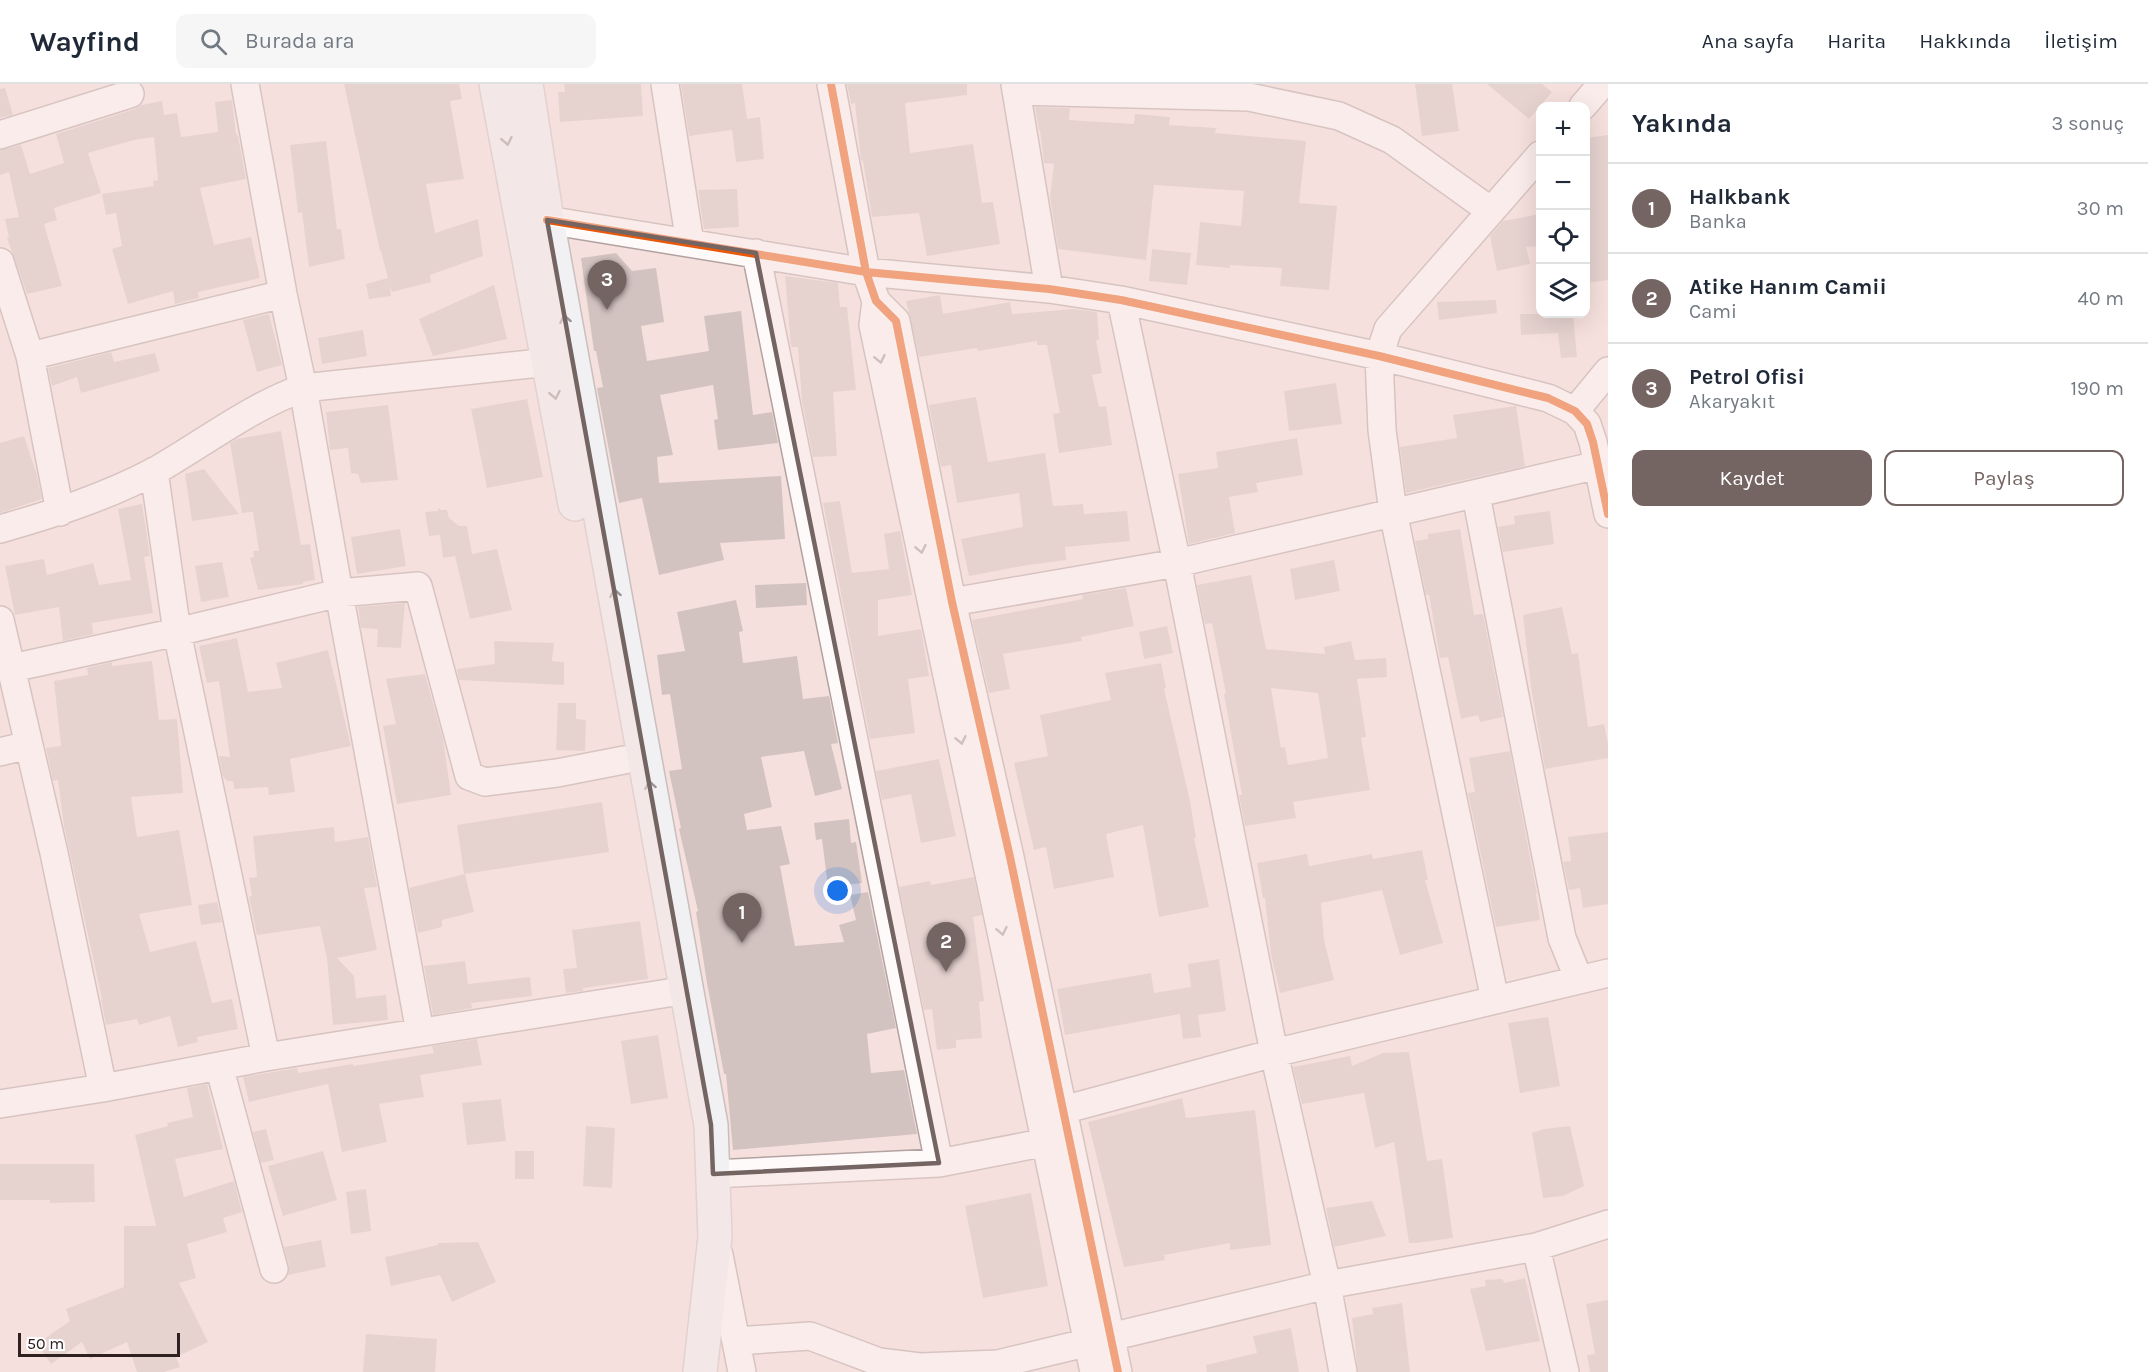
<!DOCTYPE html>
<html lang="tr">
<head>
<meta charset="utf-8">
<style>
	body { margin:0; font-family:Karla,sans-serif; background:#f6f6f7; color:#1f2937 }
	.controls { position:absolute; right:18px; top:18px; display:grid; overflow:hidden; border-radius:12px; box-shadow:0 6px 24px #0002 }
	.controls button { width:54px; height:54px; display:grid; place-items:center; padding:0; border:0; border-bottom:2px solid #e0e1e3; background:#fff; color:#1f2937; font:30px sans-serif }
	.scale { position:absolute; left:18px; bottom:15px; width:162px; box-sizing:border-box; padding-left:6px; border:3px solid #2e211f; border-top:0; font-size:16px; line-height:21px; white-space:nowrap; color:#2e211f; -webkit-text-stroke:4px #fff; paint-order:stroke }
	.you { position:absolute; left:838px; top:807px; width:21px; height:21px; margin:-15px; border:4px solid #fff; border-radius:50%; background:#1a73e8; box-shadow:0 0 0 9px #1a73e833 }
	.badge { display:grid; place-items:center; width:39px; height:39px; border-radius:50%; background:#746462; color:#fff; font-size:20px; font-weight:700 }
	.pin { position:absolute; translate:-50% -50px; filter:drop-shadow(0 2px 3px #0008) }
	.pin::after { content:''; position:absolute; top:32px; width:21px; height:18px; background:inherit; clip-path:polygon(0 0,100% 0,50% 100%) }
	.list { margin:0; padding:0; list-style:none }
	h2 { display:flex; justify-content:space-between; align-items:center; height:78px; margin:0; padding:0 24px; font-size:26px }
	h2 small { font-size:20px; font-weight:400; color:#747a83 }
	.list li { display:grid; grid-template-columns:39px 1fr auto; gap:18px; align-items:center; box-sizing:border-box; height:90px; padding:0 24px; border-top:2px solid #e0e1e3 }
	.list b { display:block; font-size:22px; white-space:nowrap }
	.list p { margin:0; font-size:20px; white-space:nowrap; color:#747a83 }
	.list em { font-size:20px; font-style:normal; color:#747a83 }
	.actions { display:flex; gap:12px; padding:18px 24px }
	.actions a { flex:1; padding:14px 0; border:2px solid #746462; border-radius:12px; text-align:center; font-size:21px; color:#746462 }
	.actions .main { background:#746462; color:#fff }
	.icon { flex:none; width:33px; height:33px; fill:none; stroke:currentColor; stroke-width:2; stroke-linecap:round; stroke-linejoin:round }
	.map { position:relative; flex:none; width:1608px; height:1288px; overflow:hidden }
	header { display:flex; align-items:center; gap:36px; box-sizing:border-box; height:84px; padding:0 30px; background:#fff; border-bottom:2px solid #e0e1e3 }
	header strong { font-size:28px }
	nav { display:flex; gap:33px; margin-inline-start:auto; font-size:21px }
	.search { width:420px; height:54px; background:#f6f6f7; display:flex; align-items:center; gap:15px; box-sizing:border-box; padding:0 21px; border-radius:12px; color:#747a83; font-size:22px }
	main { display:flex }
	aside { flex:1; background:#fff }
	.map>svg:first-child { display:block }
	.building { fill:#d3c3c0; fill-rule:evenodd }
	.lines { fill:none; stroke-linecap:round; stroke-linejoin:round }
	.minor-casing { stroke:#b2a2a0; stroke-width:30 }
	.major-casing { stroke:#c9bfbe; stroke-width:36 }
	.minor { stroke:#fefafa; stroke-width:27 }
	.major { stroke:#f1f0f3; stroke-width:33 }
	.cycleway-casing { stroke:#fff; stroke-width:11 }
	.cycleway { stroke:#e8590c; stroke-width:8 }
	.oneway { stroke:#999394 }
	.oneway2 { stroke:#a09897 }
	.marked { fill:none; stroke:#746462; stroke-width:4.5; stroke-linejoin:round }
</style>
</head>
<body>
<header>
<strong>Wayfind</strong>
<div class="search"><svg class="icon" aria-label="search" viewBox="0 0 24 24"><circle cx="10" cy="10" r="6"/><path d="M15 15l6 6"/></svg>Burada ara</div>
<nav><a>Ana sayfa</a><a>Harita</a><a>Hakkında</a><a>İletişim</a></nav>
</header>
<main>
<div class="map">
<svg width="1608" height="1288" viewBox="0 0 1608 1288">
	<rect width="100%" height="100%" fill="#f5e0dd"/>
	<path class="building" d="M344,0H459L462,15L450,17L464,95L426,100L435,149L478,135L483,172L430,191L431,198L392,208L390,202L391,212L369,215L366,200L388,194L381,167H380Z
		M564,0H641L643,32L560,38L558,8H565Z
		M681,0H742L747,35L760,33L764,75L736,78L732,46L689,52Z
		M847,0H967V11L905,19L910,69L973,60L982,119L993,118L1000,160L927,172L919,129L872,133L863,77L861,76L855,19L851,20Z
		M1415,0H1452L1459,47L1422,52Z
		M1487,0H1542L1552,8L1529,35Z
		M5,4L13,31L0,34V5Z
		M232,16L236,50L238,52L246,95L200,104L214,161L251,153L260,194L198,208L199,214L175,220L173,207L128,220L112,165L122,162L116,129L106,131L102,110L154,102L153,97L158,96L154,53L134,56L88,69L101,109L54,124L57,136L44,140L62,202L27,210L7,154L9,153L5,135L19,133L9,88L0,91V66L21,61L30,90L64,79L56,50L135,25L142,21L162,17L164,31L177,29L181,53L218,48L215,18Z
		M1035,23L1070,24L1069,36L1134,40L1135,30L1170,33L1169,41L1216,44L1215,49L1306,57L1299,119L1337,122L1329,206L1280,202L1282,184L1230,181V184L1196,181L1200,138L1241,142L1244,107L1154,101L1146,176L1058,165L1050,113L1054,80L1044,79L1040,46H1039Z
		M1608,51V196L1586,199V54Z
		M326,57L337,145H341L345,175L309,183L302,128L298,129L290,61Z
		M737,105L739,143L704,145L698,106Z
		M1540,130V162L1526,163L1530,180L1497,187L1490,152L1503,137Z
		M1152,165L1191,169L1187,201L1149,197Z
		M616,169L632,187L656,184L664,238L641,242L647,277L709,267L704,232L741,227L753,331L772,328L778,359L718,366L714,336L718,335L713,301L660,311L673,371L657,373L659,399L781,392L785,455L720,459L724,476L659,491L642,414L619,419L597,304L603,303L596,267H594L581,174Z
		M785,192L838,199L840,223H847L856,306L833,308L837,372L813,373L802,317L798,263H791Z
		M494,201L507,255L433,272L419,235Z
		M940,211L943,230L1010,218L1012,230L1074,225L1097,228L1099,256H1096L1102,289L1092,291L1099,323L1106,322L1112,361L1059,369L1053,330L1060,329L1047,261H1037V257L978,267L977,264L919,273L906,217Z
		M1496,216L1497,229L1439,236L1437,218Z
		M269,230L282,281L257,288L243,236Z
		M1520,230H1573L1577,273L1561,274L1558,249L1521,251Z
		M363,246L367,272L322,280L318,254Z
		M111,268L114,278L155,269L160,287L81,309L77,293L52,302L48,284Z
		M1336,299L1342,340L1289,347L1284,307Z
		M976,313L988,378L1045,369L1053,422L1083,420L1084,430L1127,427L1130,457L1065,463L1066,476L1028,481L969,492L961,455L1023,443L1019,409L957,419L951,381L941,383L929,321Z
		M527,315L543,393L487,404L471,325Z
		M388,321L398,396L361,399L358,390L351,389L348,364L330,366L326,328Z
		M1516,322L1525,382L1406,409L1400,363L1457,354L1453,331Z
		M281,347L301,461L310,460L315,496L303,498V500L258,506L250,474L254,473L253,467H259L253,428L242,429L230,359L237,355Z
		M24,352L36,388L42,415L0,429V359Z
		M1297,354L1303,391L1256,399L1258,408L1229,413L1235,449L1189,460L1178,390L1218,384L1216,368Z
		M204,385L239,430L192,437L185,390Z
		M840,417L852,489L889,485L884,450L900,447L912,511L878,516V552L921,545L929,592L908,595L915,649L870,655L823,419Z
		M142,420L150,472L144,473L153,529L92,539L93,550L63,557L59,523L15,531L5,482L44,475L47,491L93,479L99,501L131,496L118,425Z
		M438,424L441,426H447L449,434L459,442H467L472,470L497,465L512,526L470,535L455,472L443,474L440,451L429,452L425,428L438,427Z
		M1550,427L1554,460L1503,468L1498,443L1515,440L1514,432Z
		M400,445L406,482L357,490L351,453Z
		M1460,445L1474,531L1483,530L1503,633L1480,638L1478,631L1461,635L1448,573L1440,574L1429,511H1426L1415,457L1428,455V450Z
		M1334,476L1340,507L1295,516L1290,485Z
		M222,478L229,513L201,518L195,482Z
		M1251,491L1266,565L1325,570L1324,563L1351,557L1355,576L1386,574L1387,593L1357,595L1366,653L1361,654L1370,706L1293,718L1296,734L1245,742L1239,711H1242L1224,610H1226L1212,539L1205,540L1197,501ZM1271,604L1318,609L1328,674L1288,681L1285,663L1281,664Z
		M806,499L807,521L756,524L755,501Z
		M1126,504L1134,542L1081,553L1082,557L1003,570L1010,605L989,609L972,536L1083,515L1082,511Z
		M736,516L743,547L739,548L743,579L797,572L803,615L829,612L838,659L831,660L842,705L815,712L804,667L761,673L772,723L744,730L747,746L781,742L790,780L780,782L795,862L844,858L839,841L856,836L850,811L868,808L896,944L867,950L871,989L904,986L917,1050L733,1066L726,990H724L707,899L696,828L698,827L679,745L681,744L669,687L682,685L670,610L662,611L657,571L685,567L677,528Z
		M405,519L401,564L377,563L378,545L361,544L358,523Z
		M1562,523L1572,570L1578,569L1588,643L1604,640L1608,660V674L1545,685L1531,603L1523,531Z
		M1167,542L1173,569L1144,575L1139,548Z
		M237,554L248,608L282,604L276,579L328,566L351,662L290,675L295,708L269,711L268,703L234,705L233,697H227L223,692L219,672L230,673L219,597L207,599L199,562Z
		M494,557L554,559L552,577L564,578V601L459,596L457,585L495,580Z
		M152,577L159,636L177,635L183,709L131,713L137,753L179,746L192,821L139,830L150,868L196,857L212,919L232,915L238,945L197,953L198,958L178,963L170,932L139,941L137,935L106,941L101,915H102L64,742L58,696L53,697L46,664L61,662L54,597L88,591L87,584L112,578V582Z
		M1161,579L1166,604L1164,605L1190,717L1196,754H1194L1209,823L1159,833L1143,741L1106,750L1114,793L1054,805L1046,763L1034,766L1014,679L1048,672L1040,631L1111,616L1105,589Z
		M425,590L443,655L451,711L397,720L383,642L396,640L386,595Z
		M558,619H576V635L586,636L585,667L556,666Z
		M1510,667L1537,810H1536L1540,836L1496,843L1468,709L1475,708L1469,674Z
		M939,675L956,752L921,759L911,710L882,716L876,687Z
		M602,718L609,768L464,790L457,741Z
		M849,735L851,759L856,758L862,799L828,803L822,755L816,756L814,739Z
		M334,743L335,758L368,753L377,803L364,804L377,866L337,874L354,892L356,914L386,911L388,936L333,941L327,875L320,842L257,851L249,813L252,812L249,794L257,793L253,752Z
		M1608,748V820L1583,824L1580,804L1569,806L1563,778L1571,777L1568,753Z
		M1422,766L1428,796H1425L1443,859L1400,871L1382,806L1321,819L1324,856L1334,896L1280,909L1271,870L1265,814H1263L1257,779L1307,770L1309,782L1372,770L1373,775Z
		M465,790L474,828L442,836V843L418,849L409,804Z
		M974,793L982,831L973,833L984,917L979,918L982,954L956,956V964L937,966L932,925L924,926L899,803L930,797L931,801Z
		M217,818L222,838L201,841L198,821Z
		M640,837L648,895L583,904V907L566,909L563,885L577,884L572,846Z
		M1219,875L1226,927L1198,931L1201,953L1183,955L1180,930L1065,951L1057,905L1151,889L1154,909L1191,903L1188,880Z
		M465,877L468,900L530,893L532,912L471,919L472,924L433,931L424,882Z
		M1548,933L1560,1002L1520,1009L1508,939Z
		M658,951L668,1014L631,1020L621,957Z
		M477,955L482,981L420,991L424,1013L379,1020L387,1058L342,1068L328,1000L249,1018L243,993L297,984L298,989L353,980V982L434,969L432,962Z
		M1409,968L1427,1077L1442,1075L1453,1154L1416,1159H1409L1394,1058L1375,1064L1364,1009L1302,1020L1293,983L1350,972L1352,982L1383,969Z
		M207,1000L223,1065L175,1075L184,1113L234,1097L242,1128L223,1134L227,1148L187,1160L196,1194L179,1199L208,1258L176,1273L180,1283L164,1288H137L127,1258L90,1275L82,1258L51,1280L37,1260L70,1237L66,1225L124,1203V1142H156L135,1051L168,1042L167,1039L193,1033L187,1004Z
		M1182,1014L1186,1034L1255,1026L1271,1161L1230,1166V1159L1164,1171L1165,1176L1124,1183L1088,1038Z
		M501,1015L506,1057L467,1061L462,1019Z
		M586,1042L615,1044L612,1104L583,1102Z
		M1570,1042L1584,1102L1563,1112L1543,1114L1532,1049L1544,1045Z
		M266,1045L274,1076L261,1079L253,1048Z
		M323,1067L337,1116L283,1132L268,1082Z
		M515,1067H534V1095H515Z
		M0,1080H94L95,1118L50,1119V1116H0Z
		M366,1105L371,1147L351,1150L346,1108Z
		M1031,1109L1048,1202L983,1214L965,1122Z
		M1372,1117L1386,1152L1334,1163L1326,1124Z
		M321,1156L326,1183L288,1191L289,1181L284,1163Z
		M478,1158L496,1198L452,1218L440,1191L391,1202L385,1173L438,1161V1159Z
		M1525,1194L1540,1257L1486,1267L1470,1205L1486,1202L1485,1196L1502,1195L1505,1199Z
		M1608,1216V1288H1590L1587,1271L1595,1270L1586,1220Z
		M1402,1219L1410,1288H1358L1352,1234L1373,1230L1372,1224Z
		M1291,1244L1299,1288H1207L1206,1281L1257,1269L1253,1252Z
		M366,1250L437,1255L435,1288H363Z"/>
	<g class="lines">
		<defs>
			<path id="minor" d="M245,0L283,210L303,304L339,509L420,948
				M665,0L690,159
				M831,0L866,188L876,217L896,237L952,518L1010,773L1118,1288
				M1015,0L1049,205
				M1016,7L1249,13L1339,32L1392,56L1491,127
				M1583,22L1602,0
				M0,51L130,10
				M547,136L866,188L1049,205L1121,216L1379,272L1548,314L1575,327L1587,340L1593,358L1608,430
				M756,169L939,1079
				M0,178L30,272L60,428
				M1121,216L1177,479L1274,969L1327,1201L1343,1288
				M876,217L873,241L1094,1288
				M30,272L283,210
				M1575,327L1608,287
				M154,387L177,548L266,973
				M1476,411L1562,854L1579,896
				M0,445C53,430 106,413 155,387C204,359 250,323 303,304L549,278
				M952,518L1177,479L1598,381
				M0,536L54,769L103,1004
				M12,584L177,548L339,509L418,502L469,692L485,698L557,689L624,676
				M0,668L28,661
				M1495,916L1393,428L1382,346L1379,272L1388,245L1540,71
				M219,982L274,1185
				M0,1020L103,1004L266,973L687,906
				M713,1090L939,1079L1047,1058L1063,1026L1274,969L1608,889
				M1536,1163L1565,1288
				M719,1171L742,1288
				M736,1257L810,1252L879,1278L920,1283L998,1280L1327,1201L1536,1163L1608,1140"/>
			<path id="major" d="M496,0L575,420
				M526,0L547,136L711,1041L715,1153L700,1288"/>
		</defs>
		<use href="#minor" class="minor-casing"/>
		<use href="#major" class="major-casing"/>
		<use href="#minor" class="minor"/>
		<use href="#major" class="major"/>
		<defs>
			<path id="cycleway" d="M831,0L866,188L876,217L896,237L952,518L1010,773L1118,1288
				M547,136L866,188L1049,205L1121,216L1379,272L1548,314L1575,327L1587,340L1593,358L1608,430"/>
		</defs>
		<use href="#cycleway" class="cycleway-casing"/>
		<use href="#cycleway" class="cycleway"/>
	</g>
	<defs><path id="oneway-chevron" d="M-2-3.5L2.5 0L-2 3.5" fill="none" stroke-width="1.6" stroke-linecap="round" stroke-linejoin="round" transform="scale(1.5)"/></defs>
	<g class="oneway">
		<use href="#oneway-chevron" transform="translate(507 57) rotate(79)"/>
		<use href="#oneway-chevron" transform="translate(565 235) rotate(-100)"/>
		<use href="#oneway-chevron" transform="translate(555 311) rotate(79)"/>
		<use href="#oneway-chevron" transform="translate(615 509) rotate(-100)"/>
		<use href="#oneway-chevron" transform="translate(650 701) rotate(-100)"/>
	</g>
	<g class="oneway2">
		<use href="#oneway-chevron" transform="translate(880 275) rotate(78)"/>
		<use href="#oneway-chevron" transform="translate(921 465) rotate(78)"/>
		<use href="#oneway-chevron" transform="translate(961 656) rotate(78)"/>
		<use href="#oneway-chevron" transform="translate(1002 847) rotate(78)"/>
	</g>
	<path d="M0 0H1608V1288H0ZM547,136L756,169L939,1079L713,1090L711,1041Z" fill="#f5e0dd" fill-opacity=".55" fill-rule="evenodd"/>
	<path class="marked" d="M547,136L756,169L939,1079L713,1090L711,1041Z"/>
</svg>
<div class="controls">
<button>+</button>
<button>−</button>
<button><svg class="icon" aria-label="locate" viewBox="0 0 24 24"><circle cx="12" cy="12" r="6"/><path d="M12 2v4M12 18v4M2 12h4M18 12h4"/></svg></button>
<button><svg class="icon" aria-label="layers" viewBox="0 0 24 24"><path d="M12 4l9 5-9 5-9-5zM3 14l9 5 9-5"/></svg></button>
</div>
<div class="scale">50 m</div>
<div class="you"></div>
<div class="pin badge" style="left:742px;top:859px">1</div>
<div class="pin badge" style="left:946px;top:888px">2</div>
<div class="pin badge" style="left:607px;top:226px">3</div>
</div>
<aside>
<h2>Yakında<small>3 sonuç</small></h2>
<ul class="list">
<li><span class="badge">1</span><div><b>Halkbank</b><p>Banka</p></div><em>30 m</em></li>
<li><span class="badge">2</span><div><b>Atike Hanım Camii</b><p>Cami</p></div><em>40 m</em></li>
<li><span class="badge">3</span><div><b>Petrol Ofisi</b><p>Akaryakıt</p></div><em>190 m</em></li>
</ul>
<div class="actions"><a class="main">Kaydet</a><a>Paylaş</a></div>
</aside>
</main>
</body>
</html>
